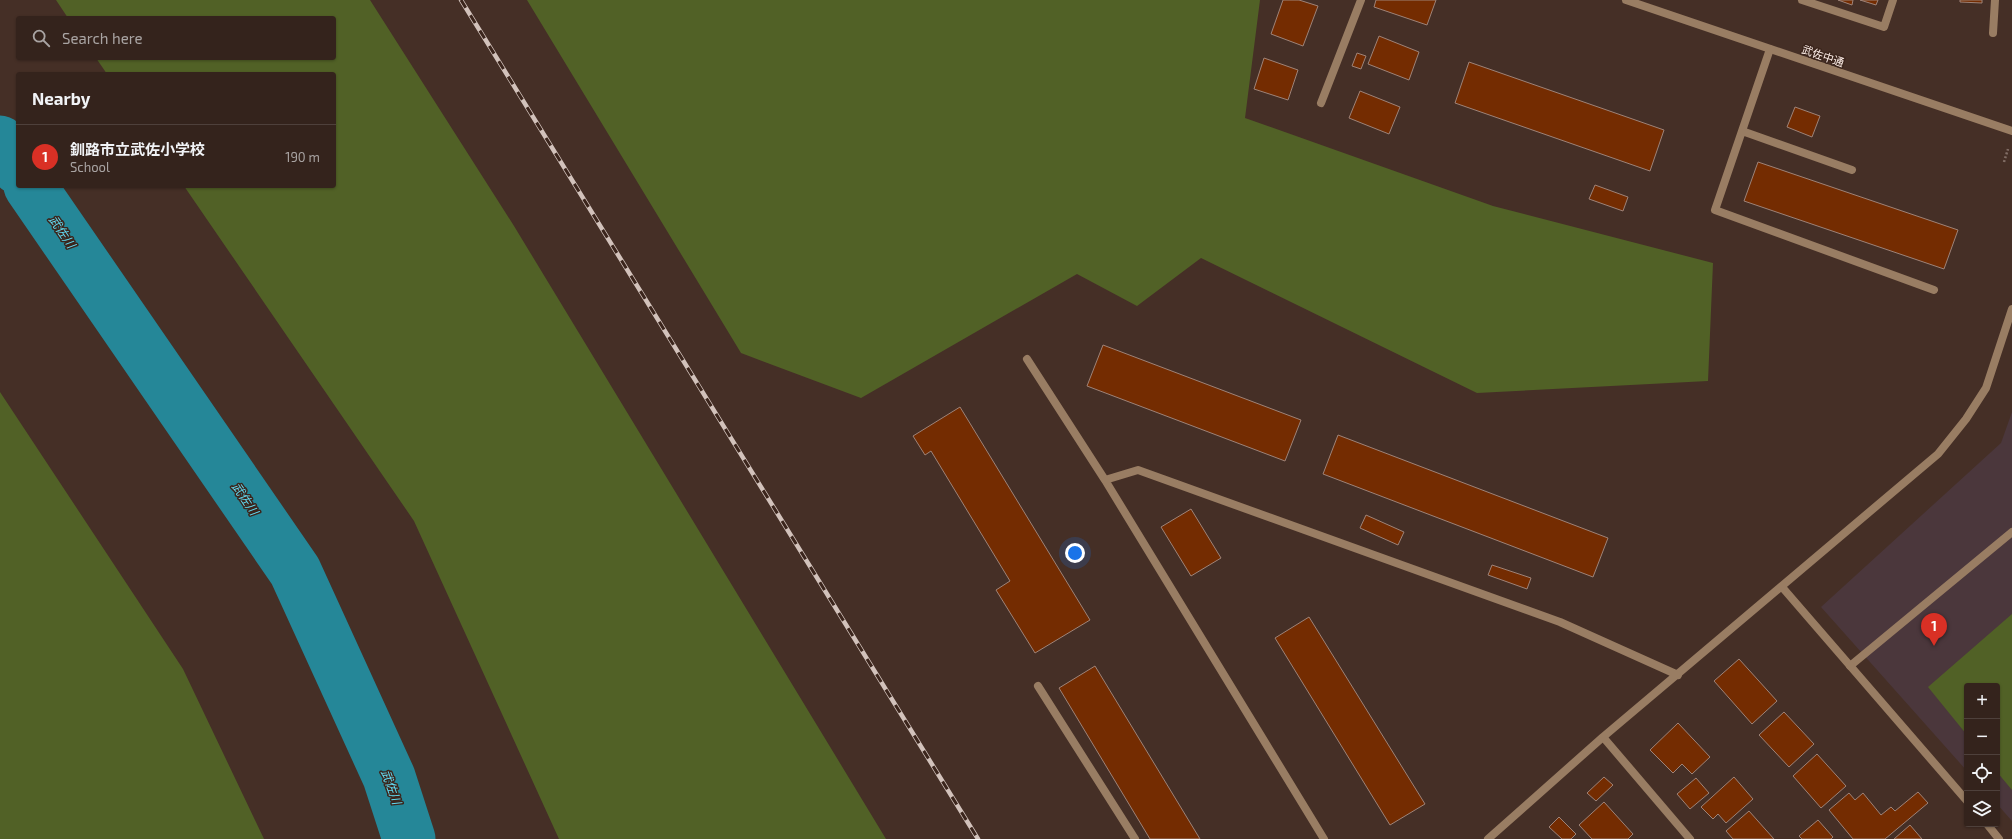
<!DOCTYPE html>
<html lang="en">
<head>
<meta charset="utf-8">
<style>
	body { margin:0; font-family:"Exo 2","Noto Sans JP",sans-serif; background:#3c2b25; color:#f1f3f6 }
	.controls { position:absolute; right:12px; bottom:12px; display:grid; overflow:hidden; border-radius:4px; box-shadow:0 1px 3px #0004 }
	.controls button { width:36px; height:36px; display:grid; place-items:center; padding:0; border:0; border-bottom:1px solid #4e403b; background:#34231c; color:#f1f3f6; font:20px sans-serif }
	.you { position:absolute; left:1075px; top:553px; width:14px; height:14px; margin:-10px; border:3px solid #fff; border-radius:50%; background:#1a73e8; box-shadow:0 0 0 6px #1a73e833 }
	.badge { display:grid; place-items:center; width:26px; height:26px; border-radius:50%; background:#d93025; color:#fff; font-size:13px; font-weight:700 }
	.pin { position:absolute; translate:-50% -33px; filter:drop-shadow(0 1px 2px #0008) }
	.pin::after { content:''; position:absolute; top:21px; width:14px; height:12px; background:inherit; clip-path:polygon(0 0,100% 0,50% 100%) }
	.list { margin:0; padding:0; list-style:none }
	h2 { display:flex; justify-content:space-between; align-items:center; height:52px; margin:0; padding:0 16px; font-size:17px }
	h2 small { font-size:13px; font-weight:400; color:#a9a4a3 }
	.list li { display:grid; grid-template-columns:26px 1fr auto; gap:12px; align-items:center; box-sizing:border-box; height:64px; padding:0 16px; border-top:1px solid #4e403b }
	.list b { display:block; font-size:15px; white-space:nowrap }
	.list p { margin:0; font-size:13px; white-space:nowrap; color:#a9a4a3 }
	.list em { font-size:13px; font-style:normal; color:#a9a4a3 }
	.icon { flex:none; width:22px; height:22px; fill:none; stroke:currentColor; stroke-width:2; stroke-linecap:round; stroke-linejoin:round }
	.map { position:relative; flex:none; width:2012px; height:839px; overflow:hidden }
	.search { position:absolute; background:#34231c; box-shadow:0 1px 3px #0004; left:16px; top:16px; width:320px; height:44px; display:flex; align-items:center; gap:10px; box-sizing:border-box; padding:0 14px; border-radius:4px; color:#a9a4a3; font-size:15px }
	.panel { position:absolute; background:#34231c; box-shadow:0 1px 3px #0004; left:16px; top:72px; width:320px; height:116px; border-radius:4px }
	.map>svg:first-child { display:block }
	.education { fill:#4b373c }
	.green { fill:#516126 }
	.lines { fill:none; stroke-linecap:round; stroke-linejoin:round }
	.river { stroke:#258798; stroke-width:53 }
	.building { fill:#742c01; stroke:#9e8378 }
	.path { stroke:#816d65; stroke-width:2.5; stroke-dasharray:2 2; stroke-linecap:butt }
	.service { stroke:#997d63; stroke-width:8 }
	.minor { stroke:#997d63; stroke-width:8 }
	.tertiary { stroke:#997d63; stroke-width:8 }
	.rail-casing { stroke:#d2c2bb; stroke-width:4.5 }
	.rail { stroke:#3b251c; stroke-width:3; stroke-dasharray:9; stroke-linecap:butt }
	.labels { text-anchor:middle; stroke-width:3; stroke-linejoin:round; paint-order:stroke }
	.street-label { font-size:11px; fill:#fff0ea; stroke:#3b251c }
	.water-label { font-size:12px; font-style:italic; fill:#63dff7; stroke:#3b251c }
</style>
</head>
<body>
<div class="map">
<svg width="2012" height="839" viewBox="0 0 2012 839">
	<rect width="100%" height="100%" fill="#452f26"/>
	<path class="education" d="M2012,412V821L1997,804V686H1967V771L1821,607L2001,443Z"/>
	<path class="green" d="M56,0H370L514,226L886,839H559L414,521L184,186H334V74H107L96,58H334V18H68Z
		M527,0H1260L1245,118L1493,206L1713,263L1708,381L1477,393L1201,258L1137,306L1077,274L861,398L741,353Z
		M0,392L183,669L264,839H0Z
		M2012,614V790L1997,772V686H1967V735L1928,687Z"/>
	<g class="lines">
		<path class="river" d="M0,142L18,168
			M30,186L295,571L389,777L409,839"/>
	</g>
	<path class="building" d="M1283,0H1299L1318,6L1303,46L1271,34Z
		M1376,0H1436L1427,25L1374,7Z
		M1838,0H1853L1852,5Z
		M1860,0H1878L1876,5Z
		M1960,0H1982V3L1960,2Z
		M1379,36L1419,52L1409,80L1368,64Z
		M1357,53L1366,56L1361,69L1352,66Z
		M1264,58L1298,70L1288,100L1254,89Z
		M1469,62L1664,130L1650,171L1455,103Z
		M1360,91L1400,107L1389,134L1349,118Z
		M1795,107L1820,116L1812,137L1787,127Z
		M1758,162L1958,230L1944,269L1744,201Z
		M1595,185L1628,197L1623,211L1589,199Z
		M1103,345L1301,420L1285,461L1087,386Z
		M960,407L1090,620L1035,653L996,590L1010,581L931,451L925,455L913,436Z
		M1338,435L1608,538L1593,577L1323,474Z
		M1191,509L1221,558L1191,576L1161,527Z
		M1366,515L1404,532L1398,545L1360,528Z
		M1492,565L1531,578L1527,589L1488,575Z
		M1309,617L1425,804L1390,825L1275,638Z
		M1739,659L1777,701L1752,724L1714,681Z
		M1095,666L1200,839H1150L1059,688Z
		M1784,712L1814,744L1789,767L1759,735Z
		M1678,723L1710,757L1692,774L1682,764L1673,773L1650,750Z
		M1817,754L1846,786L1821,808L1793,776Z
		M1604,777L1613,785L1596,801L1587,793Z
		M1734,777L1753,799L1726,823L1718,814L1713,819L1701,807Z
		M1696,778L1709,793L1690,809L1677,794Z
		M1918,792L1928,803L1885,839H1853L1829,810L1849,793L1855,800L1863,793L1881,815L1891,807L1895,811Z
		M1604,802L1633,834L1628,839H1592L1579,825Z
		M1749,811L1774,839H1733L1726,831Z
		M1559,817L1576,834L1571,839H1562L1549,827Z
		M1818,820L1833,837L1831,839H1802L1799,836Z
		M1910,825L1922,839H1894Z"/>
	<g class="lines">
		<path class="path" d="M2004,162L2008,149"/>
		<path class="service" d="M1802,0L1884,27L1893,0
			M1993,33L1995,0
			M1770,49L1715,210L1934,290
			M1742,131L1852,170
			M1850,666L2012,532
			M1038,686L1135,839"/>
		<path class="minor" d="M1321,103L1361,0
			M1027,359L1105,480L1324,839
			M1105,480L1138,470L1560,622L1678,675
			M1782,587L1967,801
			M1603,737L1690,839
			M1987,824L1999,839
			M1488,839L1603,737L1938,454L1966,419L1986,388L2012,309"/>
		<path class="tertiary" d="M1626,0L2012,131"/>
		<defs>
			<path id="rail" d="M461,0L978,839"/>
		</defs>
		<use href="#rail" class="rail-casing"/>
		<use href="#rail" class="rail"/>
	</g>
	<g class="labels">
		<g class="street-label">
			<text transform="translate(1823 56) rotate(19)" y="4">武佐中通</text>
		</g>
		<g class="water-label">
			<text transform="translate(62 232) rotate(56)" y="4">武佐川</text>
			<text transform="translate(245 499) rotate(56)" y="4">武佐川</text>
			<text transform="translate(391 787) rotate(70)" y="4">武佐川</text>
		</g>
	</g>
</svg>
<div class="controls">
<button>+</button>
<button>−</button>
<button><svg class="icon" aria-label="locate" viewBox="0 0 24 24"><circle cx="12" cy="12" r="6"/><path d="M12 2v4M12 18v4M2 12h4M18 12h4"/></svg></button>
<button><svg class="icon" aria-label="layers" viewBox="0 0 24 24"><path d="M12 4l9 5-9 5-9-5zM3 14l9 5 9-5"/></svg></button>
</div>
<div class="you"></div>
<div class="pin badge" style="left:1934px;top:646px">1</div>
<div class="search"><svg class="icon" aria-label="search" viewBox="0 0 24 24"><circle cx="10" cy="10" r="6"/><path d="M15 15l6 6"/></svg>Search here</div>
<section class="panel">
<h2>Nearby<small></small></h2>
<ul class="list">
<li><span class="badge">1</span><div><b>釧路市立武佐小学校</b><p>School</p></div><em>190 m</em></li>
</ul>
</section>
</div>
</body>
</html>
